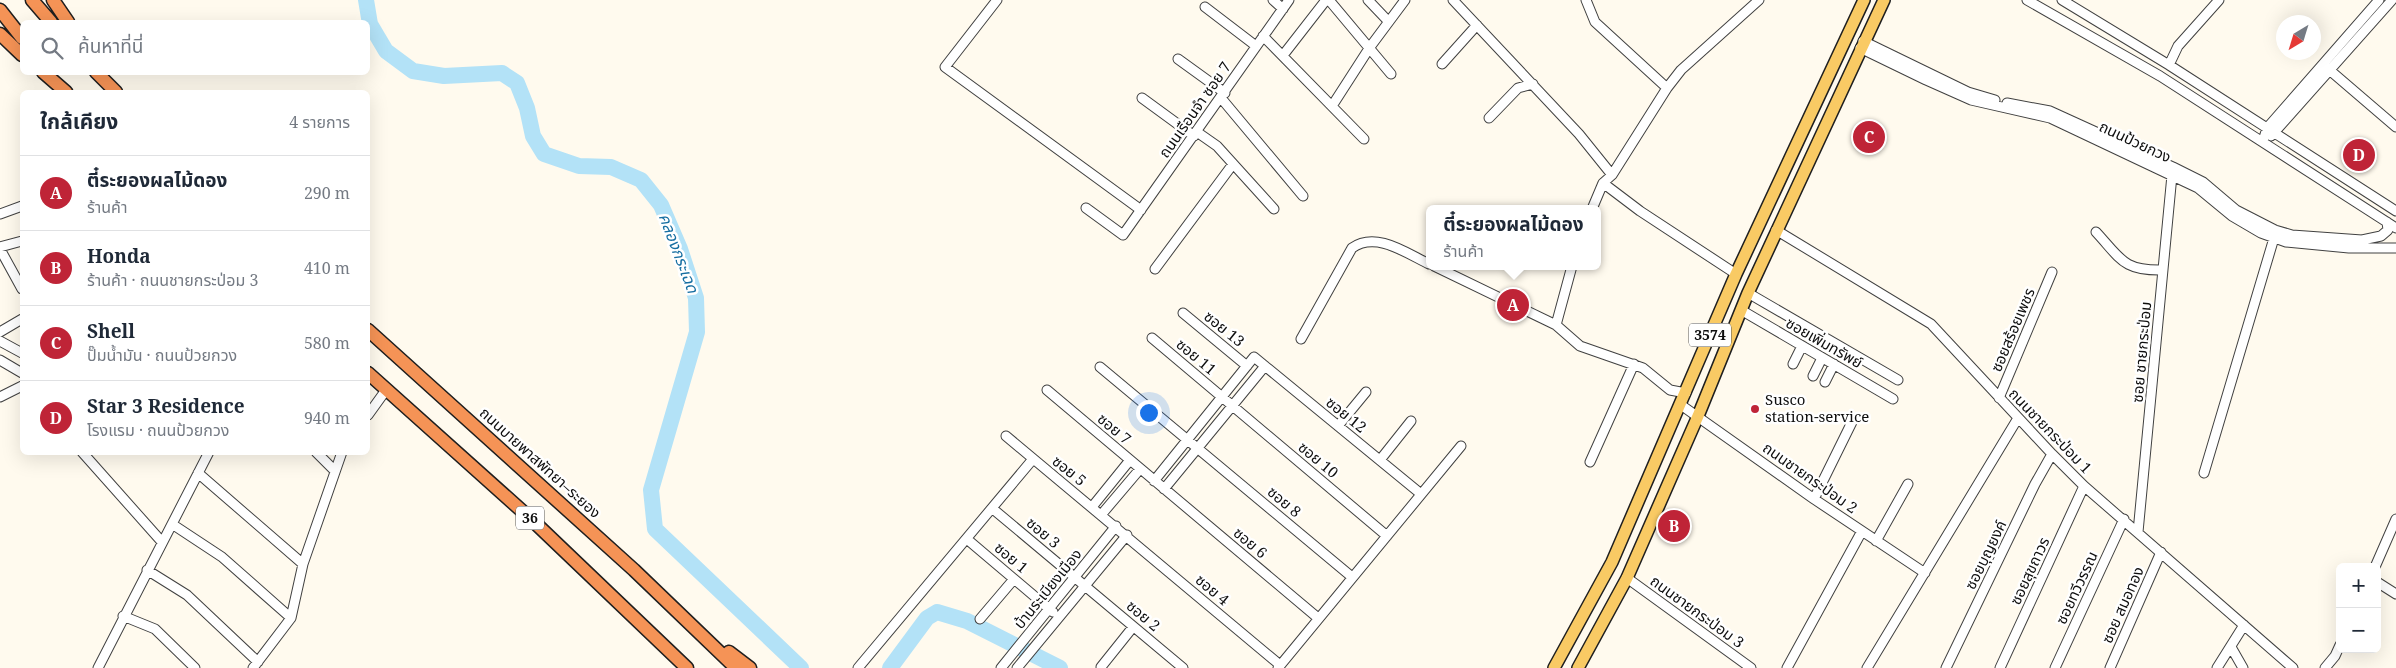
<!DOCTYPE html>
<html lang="th">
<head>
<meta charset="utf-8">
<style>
	body { margin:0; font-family:"Noto Serif","Noto Sans Thai",serif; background:#f6f6f7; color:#1f2937 }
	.controls { position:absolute; right:15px; bottom:15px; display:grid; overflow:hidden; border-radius:8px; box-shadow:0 5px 20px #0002 }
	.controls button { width:45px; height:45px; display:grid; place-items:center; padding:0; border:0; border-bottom:1px solid #e0e1e3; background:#fff; color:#1f2937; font:25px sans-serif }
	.compass { position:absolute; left:2276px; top:15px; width:45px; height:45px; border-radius:50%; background:#fff; box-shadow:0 5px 20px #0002; rotate:218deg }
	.you { position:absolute; left:1148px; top:412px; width:18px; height:18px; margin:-12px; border:4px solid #fff; border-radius:50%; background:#1a73e8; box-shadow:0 0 0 8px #1a73e833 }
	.badge { display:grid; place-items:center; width:32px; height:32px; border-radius:50%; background:#bf2437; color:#fff; font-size:16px; font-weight:700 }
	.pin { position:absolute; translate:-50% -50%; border:2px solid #fff; box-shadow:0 1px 5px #0006 }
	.popup { position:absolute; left:1426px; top:205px; width:175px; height:65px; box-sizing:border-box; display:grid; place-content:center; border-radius:8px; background:#fff; filter:drop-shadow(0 1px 4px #0005); font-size:16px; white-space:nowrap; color:#747a83 }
	.popup b { font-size:19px; color:#1f2937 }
	.popup::after { content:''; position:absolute; left:50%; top:100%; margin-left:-10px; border:10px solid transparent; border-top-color:#fff }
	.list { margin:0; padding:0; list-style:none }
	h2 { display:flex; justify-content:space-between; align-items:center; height:65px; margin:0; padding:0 20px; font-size:21px }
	h2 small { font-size:16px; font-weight:400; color:#747a83 }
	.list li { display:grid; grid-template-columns:32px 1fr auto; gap:15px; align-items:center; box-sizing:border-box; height:75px; padding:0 20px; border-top:1px solid #e0e1e3 }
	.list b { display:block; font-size:19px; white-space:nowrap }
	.list p { margin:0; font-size:16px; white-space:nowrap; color:#747a83 }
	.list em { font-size:16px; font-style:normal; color:#747a83 }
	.icon { flex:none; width:28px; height:28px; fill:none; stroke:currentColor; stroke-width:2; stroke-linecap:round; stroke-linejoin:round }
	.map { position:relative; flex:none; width:2396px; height:668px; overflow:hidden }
	.search { position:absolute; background:#fff; box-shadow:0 5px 20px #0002; left:20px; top:20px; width:350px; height:55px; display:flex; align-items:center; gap:12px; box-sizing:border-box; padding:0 18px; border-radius:8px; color:#747a83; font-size:19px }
	.panel { position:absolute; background:#fff; box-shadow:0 5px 20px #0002; left:20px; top:90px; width:350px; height:365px; border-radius:8px }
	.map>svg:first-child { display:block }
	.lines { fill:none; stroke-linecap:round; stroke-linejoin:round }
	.river { stroke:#b3e2f7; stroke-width:16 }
	.minor-casing { stroke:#414141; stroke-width:11 }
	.major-casing { stroke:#1f1f1f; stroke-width:14 }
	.highway-casing { stroke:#1f1f1f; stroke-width:15 }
	.minor { stroke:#fff; stroke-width:9 }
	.major { stroke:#f9ca64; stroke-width:11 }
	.highway { stroke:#f59356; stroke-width:12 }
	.poi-dot { fill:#bf2437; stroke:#fff; stroke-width:2 }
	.labels { text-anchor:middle; stroke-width:5; stroke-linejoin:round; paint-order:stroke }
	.shield { fill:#fff; stroke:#565656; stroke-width:1 }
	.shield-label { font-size:14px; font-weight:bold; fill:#0e0e0e }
	.street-label { font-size:15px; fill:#0e0e0e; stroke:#fff }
	.poi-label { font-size:15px; fill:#0e0e0e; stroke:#fff; text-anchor:start }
	.water-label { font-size:16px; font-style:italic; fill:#166ea1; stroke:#fff }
</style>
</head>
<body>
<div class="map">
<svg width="2396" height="668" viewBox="0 0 2396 668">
	<rect width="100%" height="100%" fill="#fffaee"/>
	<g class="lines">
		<path class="river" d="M366,0L370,24L386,51L413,71L444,76L502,73L517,83L527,108L533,136L544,154L579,166L611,167L641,180L661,205L680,249L696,298L697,332L651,490L655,529L801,668
			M890,668L927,618L937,612L967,621L1060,668"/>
		<defs>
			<path id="minor" d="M997,0L945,67L1141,210
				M1273,0L1283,9
				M1329,0L1391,74
				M1368,0L1388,21
				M1453,0L1579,134L1612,175
				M1586,0L1595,22L1667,88
				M2027,0L2160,76L2396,228
				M2062,0L2169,65L2396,211
				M1205,7L1256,46
				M1263,36L1364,139
				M1863,41L1968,92L1995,100
				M1860,48L1926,80L1971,100L2050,118L2198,188L2232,216L2261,233L2286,242L2349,248H2396
				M1284,54L1326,0
				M1178,59L1225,93
				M1442,64L1477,25
				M2169,65L2178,46L2219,0
				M2326,67L2396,127
				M1142,98L1194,136
				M1221,98L1303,196
				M2007,103L2050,111L2173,167L2203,182L2236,210L2275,230L2292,235L2362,240L2381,236L2388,230L2387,222
				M1332,106L1370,47L1405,0
				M1489,118L1518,88L1533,84
				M1197,132L1217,146L1274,209
				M2271,136L2392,0
				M2263,141L2267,128L2379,0
				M1603,183L1640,211L1736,274
				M1086,208L1123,235L1289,0
				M1592,209L1603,183L1612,175L1667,88L1681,70L1759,0
				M0,214L22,206
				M1776,230L1931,324L2052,454L2084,486L2293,668
				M2096,232C2121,259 2123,271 2163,270
				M0,247L22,241
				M0,249L22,289
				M1434,266L1556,325
				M1572,266L1556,325L1580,346L1643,368L1670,390L1686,393
				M1155,269L1233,164
				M1748,293L1898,380
				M1741,310L1893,399
				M1183,313L1247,366
				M0,332L22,319
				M1152,338L1387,536
				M1301,339L1352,248C1376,231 1406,253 1429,264
				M0,341L22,353
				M0,360L22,373
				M1793,364L1802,346
				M1100,367L1352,577
				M1813,376L1822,358
				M1825,382L1834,364
				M1047,390L1318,618
				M0,397L22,386
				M1999,398L2052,272
				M1681,405L1814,499L1925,573
				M368,415L386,390
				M1338,426L1366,392
				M1006,436L1280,665
				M82,452L162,542
				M316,452L334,470
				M1380,460L1411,421
				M1590,462L1634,364
				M198,473L303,564
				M2204,473L2274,238
				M1154,481L1254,357L1421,494
				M1164,489L1265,366
				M1814,499L1852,422
				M1092,507L1130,460
				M993,509L1183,668
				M1101,515L1140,469
				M172,524L222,557L291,618
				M2138,532L2172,175
				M968,540L1053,612
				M1876,541L1908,484
				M2375,567L2396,519
				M147,570L187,595L258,662
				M1627,578L1751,668
				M2377,582L2396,594
				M123,616L155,629L195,668
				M980,619L1014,579
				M2231,647L2243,668
				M1101,667L1133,627
				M98,668L209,452
				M253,668L291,618L303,564L342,452
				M858,668L1033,459
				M1001,668L1116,526
				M1017,668L1127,535
				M1278,668L1461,446
				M1787,668L1862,531
				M1867,668L2018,418
				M1946,668L2035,484L2052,454
				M2000,668L2084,486
				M2055,668L2124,519
				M2110,668L2161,552
				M2217,668L2244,625
				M2325,668L2335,656L2340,645"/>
			<path id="major" d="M1554,668L1612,562L1736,274L1864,0
				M1578,668L1627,578L1698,416L1748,293L1884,0"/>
			<path id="highway" d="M32,0L51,22
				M53,0L68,22
				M0,10L22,38
				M0,34L22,55
				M43,72L66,92
				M96,72L116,92
				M368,330L634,570L736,668
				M368,373L531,519L687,668
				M729,652L750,668"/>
		</defs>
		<use href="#minor" class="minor-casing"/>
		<use href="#major" class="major-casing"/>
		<use href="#highway" class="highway-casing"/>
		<use href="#minor" class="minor"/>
		<use href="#major" class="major"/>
		<use href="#highway" class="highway"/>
	</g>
	<circle class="poi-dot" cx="1755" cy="409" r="5"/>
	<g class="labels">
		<g class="shield">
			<rect x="1689" y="323.5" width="42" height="23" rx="4"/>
			<rect x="516" y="506.5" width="28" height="23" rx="4"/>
		</g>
		<g class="shield-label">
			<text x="1710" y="340">3574</text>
			<text x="530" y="523">36</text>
		</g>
		<g class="street-label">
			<text transform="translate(1195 110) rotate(-55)" y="5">ถนนเรือนจำ ซอย 7</text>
			<text transform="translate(2135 142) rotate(25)" y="5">ถนนป้วยกวง</text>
			<text transform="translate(1224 329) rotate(39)" y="5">ซอย 13</text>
			<text transform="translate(2013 330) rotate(-67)" y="5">ซอยสร้อยเพชร</text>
			<text transform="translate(1824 343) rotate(30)" y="5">ซอยเพิ่มทรัพย์</text>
			<text transform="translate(2142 352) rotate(-85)" y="5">ซอย ชายกระป่อม</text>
			<text transform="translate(1196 357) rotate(40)" y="5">ซอย 11</text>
			<text transform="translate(1346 415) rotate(39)" y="5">ซอย 12</text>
			<text transform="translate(1114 429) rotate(40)" y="5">ซอย 7</text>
			<text transform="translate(2050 431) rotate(46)" y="5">ถนนชายกระป่อม 1</text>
			<text transform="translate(1318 460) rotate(40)" y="5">ซอย 10</text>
			<text transform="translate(540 463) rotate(42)" y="5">ถนนบายพาสพัทยา–ระยอง</text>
			<text transform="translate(1069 471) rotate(39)" y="5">ซอย 5</text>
			<text transform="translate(1810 478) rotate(35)" y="5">ถนนชายกระป่อม 2</text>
			<text transform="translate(1284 502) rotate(40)" y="5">ซอย 8</text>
			<text transform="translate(1043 533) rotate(40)" y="5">ซอย 3</text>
			<text transform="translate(1250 543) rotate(40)" y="5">ซอย 6</text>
			<text transform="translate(1986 555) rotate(-64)" y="5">ซอยบุญยงค์</text>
			<text transform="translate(1011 558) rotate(40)" y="5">ซอย 1</text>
			<text transform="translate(2030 571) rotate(-65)" y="5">ซอยสุขถาวร</text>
			<text transform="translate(2077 588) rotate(-65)" y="5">ซอยทวีวรรณ</text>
			<text transform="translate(1048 589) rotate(-51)" y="5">บ้านระเบียงเมือง</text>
			<text transform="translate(1212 590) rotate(40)" y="5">ซอย 4</text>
			<text transform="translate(2123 605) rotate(-66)" y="5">ซอย สมอทอง</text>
			<text transform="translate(1697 612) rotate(36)" y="5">ถนนชายกระป่อม 3</text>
			<text transform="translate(1143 616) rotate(40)" y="5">ซอย 2</text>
		</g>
		<g class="poi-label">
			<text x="1765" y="405">Susco<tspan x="1765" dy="17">station-service</tspan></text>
		</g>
		<g class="water-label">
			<text transform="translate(679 253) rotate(69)" y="6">คลองกระเฉด</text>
		</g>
	</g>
</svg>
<div class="controls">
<button>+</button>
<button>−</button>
</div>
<svg class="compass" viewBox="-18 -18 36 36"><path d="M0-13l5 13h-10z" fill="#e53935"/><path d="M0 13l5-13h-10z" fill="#747a83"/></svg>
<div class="you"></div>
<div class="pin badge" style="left:1513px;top:305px">A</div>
<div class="popup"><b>ตี๋ระยองผลไม้ดอง</b>ร้านค้า</div>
<div class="pin badge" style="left:1674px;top:526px">B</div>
<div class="pin badge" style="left:1869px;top:137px">C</div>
<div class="pin badge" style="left:2359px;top:155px">D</div>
<div class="search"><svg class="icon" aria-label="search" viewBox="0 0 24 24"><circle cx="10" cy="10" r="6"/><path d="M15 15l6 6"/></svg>ค้นหาที่นี่</div>
<section class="panel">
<h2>ใกล้เคียง<small>4 รายการ</small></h2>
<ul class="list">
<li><span class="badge">A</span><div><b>ตี๋ระยองผลไม้ดอง</b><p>ร้านค้า</p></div><em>290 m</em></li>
<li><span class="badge">B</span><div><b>Honda</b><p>ร้านค้า · ถนนชายกระป่อม 3</p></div><em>410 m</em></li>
<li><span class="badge">C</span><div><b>Shell</b><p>ปั๊มน้ำมัน · ถนนป้วยกวง</p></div><em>580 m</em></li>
<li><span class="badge">D</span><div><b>Star 3 Residence</b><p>โรงแรม · ถนนป้วยกวง</p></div><em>940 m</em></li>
</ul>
</section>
</div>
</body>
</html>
